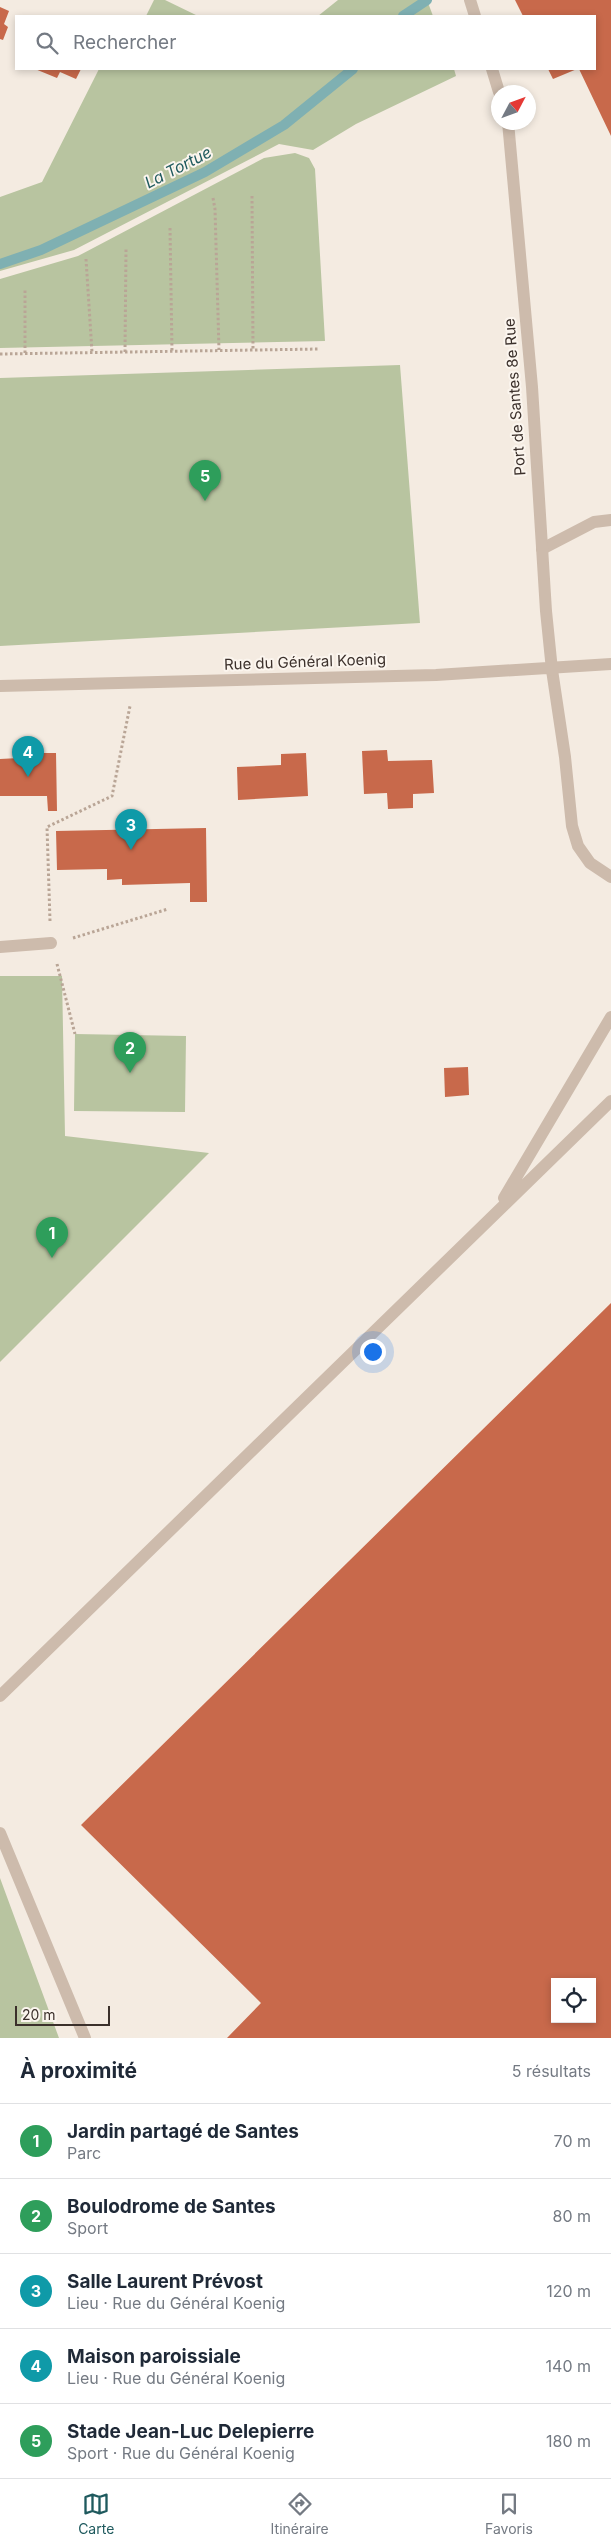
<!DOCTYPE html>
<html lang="fr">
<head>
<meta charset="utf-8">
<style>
	body { margin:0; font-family:Inter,sans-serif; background:#f6f6f7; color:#1f2937 }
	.controls { position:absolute; right:15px; bottom:15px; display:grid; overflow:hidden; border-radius:0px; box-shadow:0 2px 8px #0003 }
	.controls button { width:45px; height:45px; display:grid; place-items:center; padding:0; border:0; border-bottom:1px solid #e0e1e3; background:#fff; color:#1f2937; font:25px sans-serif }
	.compass { position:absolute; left:491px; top:85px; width:45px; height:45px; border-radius:50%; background:#fff; box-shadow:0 2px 8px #0003; rotate:49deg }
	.scale { position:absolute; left:15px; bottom:12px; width:95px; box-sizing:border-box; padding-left:5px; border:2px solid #3b302b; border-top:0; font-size:14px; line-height:18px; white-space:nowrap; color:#3b302b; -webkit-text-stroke:4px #fbf5ee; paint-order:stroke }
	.you { position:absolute; left:372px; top:1351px; width:18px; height:18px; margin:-12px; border:4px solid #fff; border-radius:50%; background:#1a73e8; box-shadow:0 0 0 8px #1a73e833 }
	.badge { display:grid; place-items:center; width:32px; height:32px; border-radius:50%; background:#1f5a5e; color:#fff; font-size:16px; font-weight:700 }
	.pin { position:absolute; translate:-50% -41px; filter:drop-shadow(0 1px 2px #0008) }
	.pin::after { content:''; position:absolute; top:26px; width:18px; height:15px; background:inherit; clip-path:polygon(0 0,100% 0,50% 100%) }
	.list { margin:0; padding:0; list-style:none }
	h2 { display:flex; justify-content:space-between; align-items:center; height:65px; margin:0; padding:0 20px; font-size:21px }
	h2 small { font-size:16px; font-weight:400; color:#747a83 }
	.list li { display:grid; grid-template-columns:32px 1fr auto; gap:15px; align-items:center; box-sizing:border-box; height:75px; padding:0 20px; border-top:1px solid #e0e1e3 }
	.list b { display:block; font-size:19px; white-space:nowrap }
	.list p { margin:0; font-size:16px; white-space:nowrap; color:#747a83 }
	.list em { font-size:16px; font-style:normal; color:#747a83 }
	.icon { flex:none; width:28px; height:28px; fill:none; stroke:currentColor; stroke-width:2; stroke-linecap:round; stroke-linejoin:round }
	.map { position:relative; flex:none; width:611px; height:2038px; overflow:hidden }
	.search { position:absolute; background:#fff; box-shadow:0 2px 8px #0003; left:15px; right:15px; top:15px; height:55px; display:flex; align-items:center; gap:12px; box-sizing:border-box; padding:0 18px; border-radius:0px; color:#747a83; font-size:19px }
	.sheet { height:440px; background:#fff }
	nav { display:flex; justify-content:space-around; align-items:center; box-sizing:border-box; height:70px; border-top:1px solid #e0e1e3; background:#fff; font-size:14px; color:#747a83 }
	nav a { display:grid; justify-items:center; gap:2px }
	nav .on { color:#1f5a5e }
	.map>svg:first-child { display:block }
	.green { fill:#b8c4a0 }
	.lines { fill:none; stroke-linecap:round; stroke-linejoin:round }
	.stream { stroke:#7fb0b2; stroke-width:10 }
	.building { fill:#c8694b; fill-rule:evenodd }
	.path { stroke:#b9a596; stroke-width:3; stroke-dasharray:2.5 2.5; stroke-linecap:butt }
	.lane { stroke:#cdbbac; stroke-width:12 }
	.street { stroke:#cdbbac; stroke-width:12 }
	.labels { text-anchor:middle; stroke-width:4; stroke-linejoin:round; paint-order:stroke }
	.street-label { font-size:15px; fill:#3b302b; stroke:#fbf5ee }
	.water-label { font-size:16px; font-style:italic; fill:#1f5a5e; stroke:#fbf5ee }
</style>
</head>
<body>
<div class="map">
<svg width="611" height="2038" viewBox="0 0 611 2038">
	<rect width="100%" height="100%" fill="#f4ebe1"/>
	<path class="green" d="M154,0H165L198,16H146Z
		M338,0H427L433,16H318Z
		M99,69H454L456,76L356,124L313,150L279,144L74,250L0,271V197L42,182Z
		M295,153L309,158L315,169L325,341L0,348V279L78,256L264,158Z
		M400,365L420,623L0,646V378Z
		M0,976H62L65,1136L209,1153L0,1362Z
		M75,1034L186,1036L185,1112L74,1111Z
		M0,1878L59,2038H0Z"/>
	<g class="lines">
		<path class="stream" d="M403,16L427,0
			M0,264L41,250L205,172L284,125L353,69"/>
	</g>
	<path class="building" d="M515,0H611V136L579,69H595V16H523Z
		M0,7L9,11L4,24L8,27L3,40L0,39Z
		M35,69H81L76,79L60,72L57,78Z
		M548,69H577L553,79Z
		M387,750L388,761L432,760L434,793L413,794V808L388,809L387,793L364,794L362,751Z
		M19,753H56L57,811H48L47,796H0V759L19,758Z
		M306,753L308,796L238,800L237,767L281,765V754Z
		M206,828L207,902H190V883L122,885V879L107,880V869L57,870L56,831Z
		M468,1067L469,1095L445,1097L444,1068Z
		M611,1303V2038H227L261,2003L81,1825ZM555,1982H592V2019H555Z"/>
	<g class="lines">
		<path class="path" d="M252,196L253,350
			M213,198L215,209L219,350
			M170,228L172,351
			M86,259L92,352
			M125,352L126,249
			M25,353V290
			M0,354L319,349
			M50,921L47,827L112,796L130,706
			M73,938L168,909
			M57,964L75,1034"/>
		<path class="lane" d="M542,549L594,522L611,520
			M552,670L565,757L572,826L578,846L590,863L611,877
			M0,947L51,943
			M504,1198L611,1017
			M0,1696L611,1101
			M0,1833L85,2038"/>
		<path class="street" d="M470,0L475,16
			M492,69L499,92
			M508,122L532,387L546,611L552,670
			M0,686L436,675L611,664"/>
	</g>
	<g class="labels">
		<g class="street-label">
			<text transform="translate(515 397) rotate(-94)" y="5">Port de Santes 8e Rue</text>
			<text transform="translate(305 662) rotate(-2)" y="5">Rue du Général Koenig</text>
		</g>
		<g class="water-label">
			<text transform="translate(178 167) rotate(-27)" y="6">La Tortue</text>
		</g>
	</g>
</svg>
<div class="controls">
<button><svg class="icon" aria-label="locate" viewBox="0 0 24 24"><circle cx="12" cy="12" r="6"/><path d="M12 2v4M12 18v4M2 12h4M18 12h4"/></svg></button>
</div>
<svg class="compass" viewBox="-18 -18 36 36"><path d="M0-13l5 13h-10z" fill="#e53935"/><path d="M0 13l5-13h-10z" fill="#747a83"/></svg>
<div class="scale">20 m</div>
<div class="you"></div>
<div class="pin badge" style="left:52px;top:1258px;background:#2e9e5b">1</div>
<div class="pin badge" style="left:130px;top:1073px;background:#2e9e5b">2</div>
<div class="pin badge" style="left:131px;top:850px;background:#0f9aa8">3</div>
<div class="pin badge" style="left:28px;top:777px;background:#0f9aa8">4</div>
<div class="pin badge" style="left:205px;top:501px;background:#2e9e5b">5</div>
<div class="search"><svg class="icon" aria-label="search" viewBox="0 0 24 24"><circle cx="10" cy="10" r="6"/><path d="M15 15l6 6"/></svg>Rechercher</div>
</div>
<section class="sheet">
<h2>À proximité<small>5 résultats</small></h2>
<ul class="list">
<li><span class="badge" style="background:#2e9e5b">1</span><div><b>Jardin partagé de Santes</b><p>Parc</p></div><em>70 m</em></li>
<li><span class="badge" style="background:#2e9e5b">2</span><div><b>Boulodrome de Santes</b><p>Sport</p></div><em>80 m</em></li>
<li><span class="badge" style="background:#0f9aa8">3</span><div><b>Salle Laurent Prévost</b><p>Lieu · Rue du Général Koenig</p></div><em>120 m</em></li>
<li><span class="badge" style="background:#0f9aa8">4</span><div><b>Maison paroissiale</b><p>Lieu · Rue du Général Koenig</p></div><em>140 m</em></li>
<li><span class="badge" style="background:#2e9e5b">5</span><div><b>Stade Jean-Luc Delepierre</b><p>Sport · Rue du Général Koenig</p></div><em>180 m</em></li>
</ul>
</section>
<nav>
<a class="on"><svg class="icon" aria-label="map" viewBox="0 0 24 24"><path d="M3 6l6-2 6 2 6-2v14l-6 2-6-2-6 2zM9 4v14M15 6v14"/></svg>Carte</a>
<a><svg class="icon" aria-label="directions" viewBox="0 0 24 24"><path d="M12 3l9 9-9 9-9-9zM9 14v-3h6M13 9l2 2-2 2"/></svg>Itinéraire</a>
<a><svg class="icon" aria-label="saved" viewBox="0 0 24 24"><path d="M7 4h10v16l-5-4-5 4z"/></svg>Favoris</a>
</nav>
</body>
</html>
